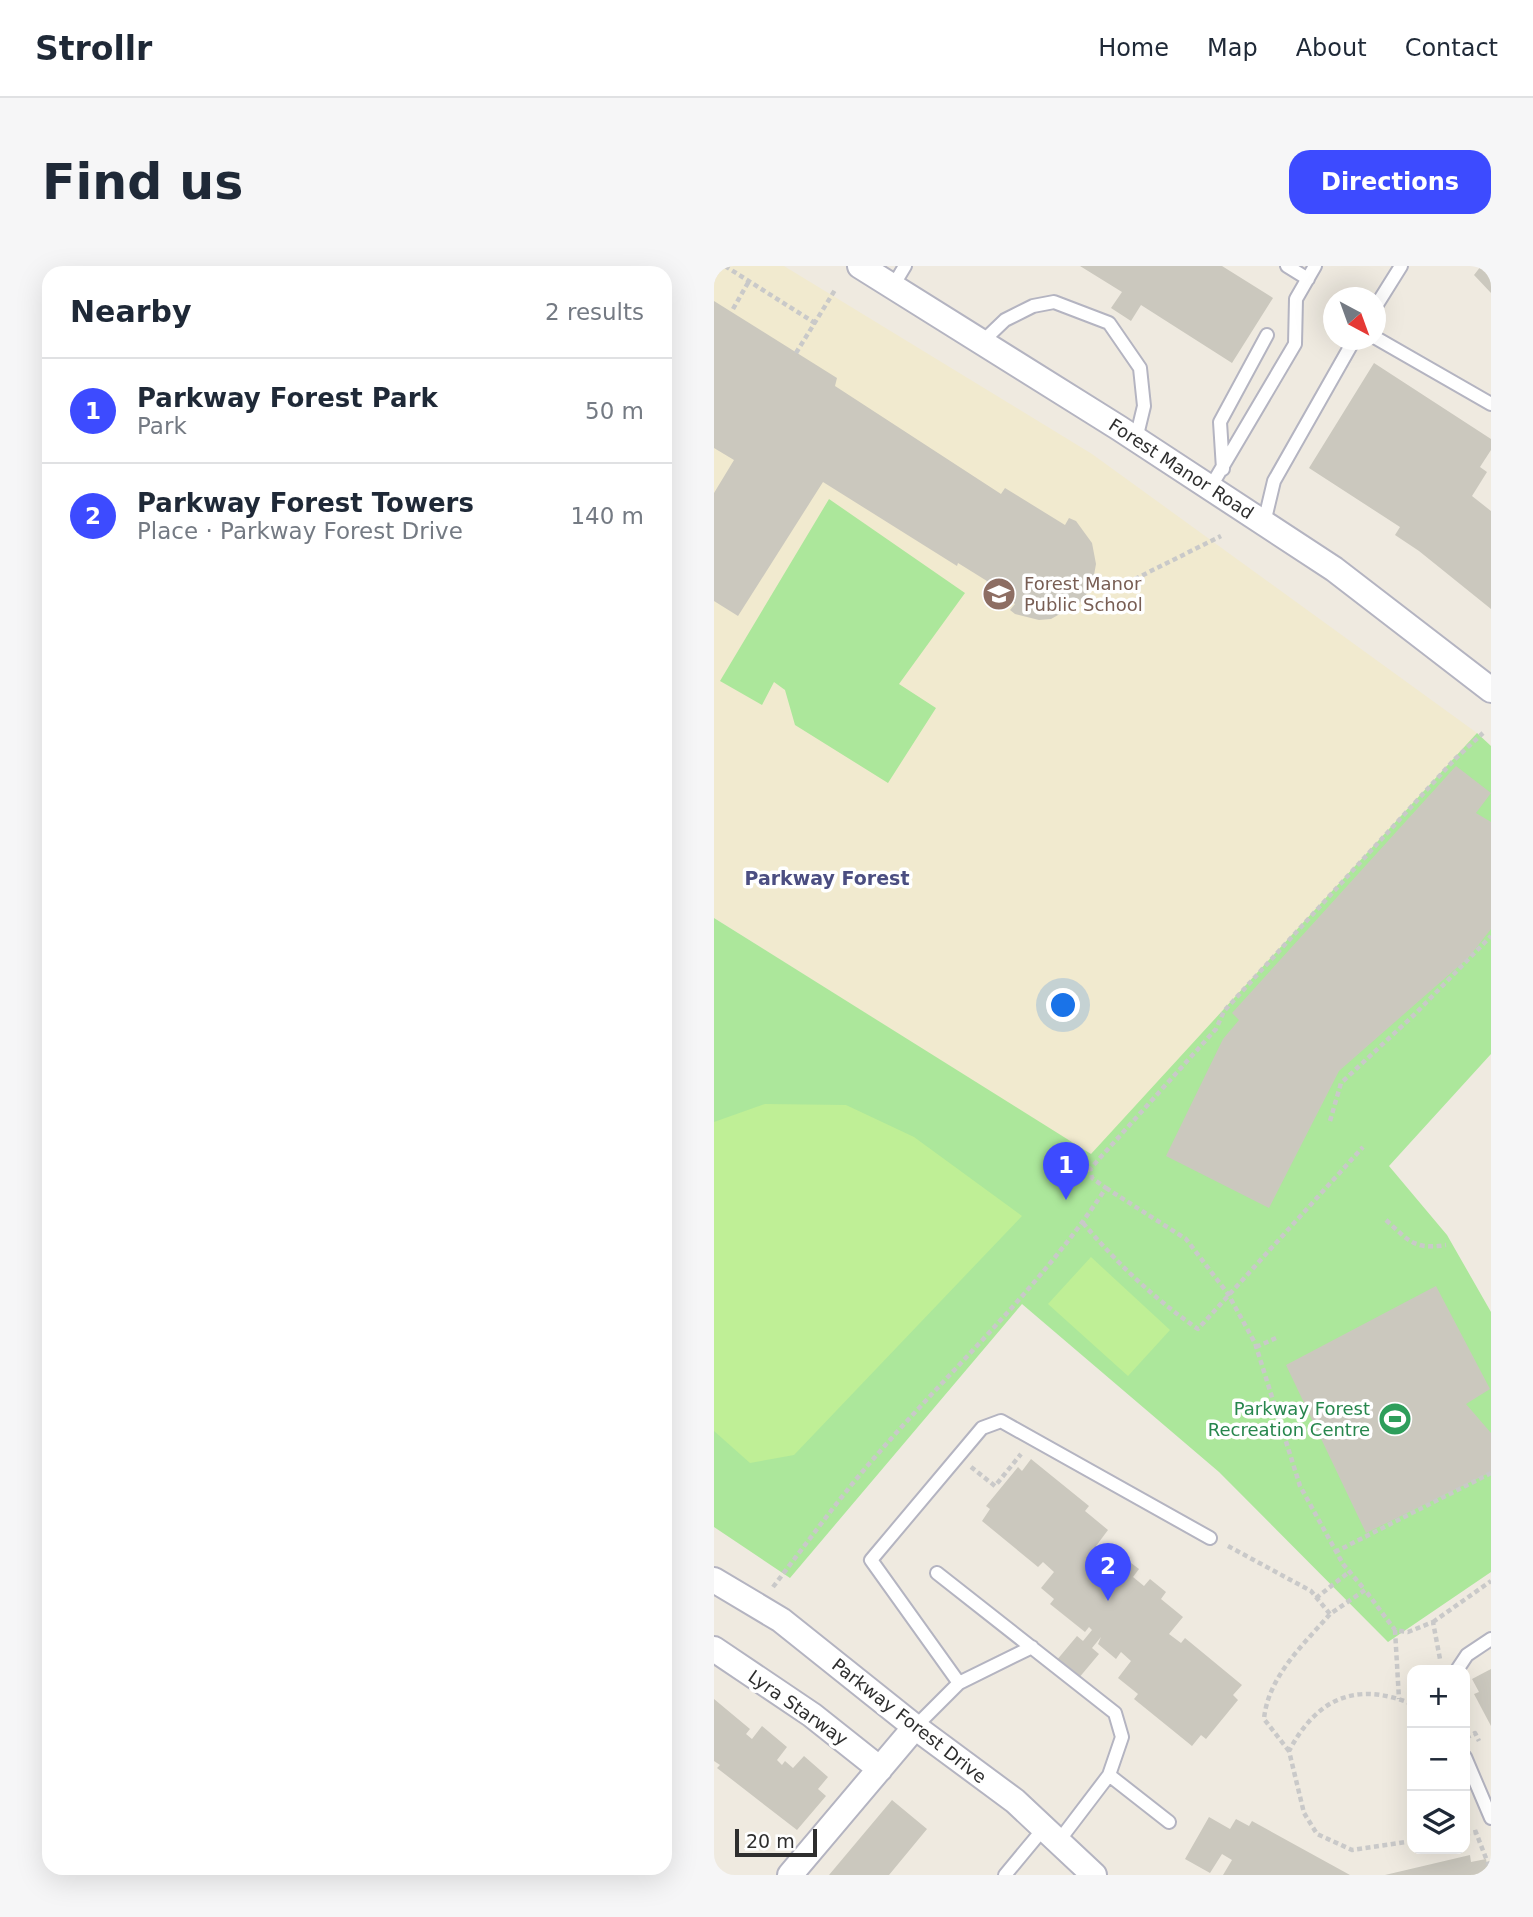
<!DOCTYPE html>
<html lang="en">
<head>
<meta charset="utf-8">
<style>
	body { margin:0; font-family:"DejaVu Sans",sans-serif; background:#f6f6f7; color:#1f2937 }
	.controls { position:absolute; right:21px; bottom:21px; display:grid; overflow:hidden; border-radius:14px; box-shadow:0 7px 28px #0002 }
	.controls button { width:63px; height:63px; display:grid; place-items:center; padding:0; border:0; border-bottom:2px solid #e0e1e3; background:#fff; color:#1f2937; font:35px sans-serif }
	.compass { position:absolute; left:609px; top:21px; width:63px; height:63px; border-radius:50%; background:#fff; box-shadow:0 7px 28px #0002; rotate:139deg }
	.scale { position:absolute; left:21px; bottom:18px; width:82px; box-sizing:border-box; padding-left:7px; border:4px solid #2e2e2e; border-top:0; font-size:19px; line-height:24px; white-space:nowrap; color:#2e2e2e; -webkit-text-stroke:5px #fff; paint-order:stroke }
	.you { position:absolute; left:350px; top:740px; width:24px; height:24px; margin:-18px; border:5px solid #fff; border-radius:50%; background:#1a73e8; box-shadow:0 0 0 10px #1a73e833 }
	.badge { display:grid; place-items:center; width:46px; height:46px; border-radius:50%; background:#3d4bff; color:#fff; font-size:23px; font-weight:700 }
	.pin { position:absolute; translate:-50% -58px; filter:drop-shadow(0 2px 4px #0008) }
	.pin::after { content:''; position:absolute; top:37px; width:24px; height:21px; background:inherit; clip-path:polygon(0 0,100% 0,50% 100%) }
	.list { margin:0; padding:0; list-style:none }
	h2 { display:flex; justify-content:space-between; align-items:center; height:91px; margin:0; padding:0 28px; font-size:30px }
	h2 small { font-size:23px; font-weight:400; color:#747a83 }
	.list li { display:grid; grid-template-columns:46px 1fr auto; gap:21px; align-items:center; box-sizing:border-box; height:105px; padding:0 28px; border-top:2px solid #e0e1e3 }
	.list b { display:block; font-size:26px; white-space:nowrap }
	.list p { margin:0; font-size:23px; white-space:nowrap; color:#747a83 }
	.list em { font-size:23px; font-style:normal; color:#747a83 }
	.icon { flex:none; width:38px; height:38px; fill:none; stroke:currentColor; stroke-width:2; stroke-linecap:round; stroke-linejoin:round }
	.map { position:relative; flex:none; width:777px; height:1609px; overflow:hidden; border-radius:21px }
	header { display:flex; align-items:center; gap:42px; box-sizing:border-box; height:98px; padding:0 35px; background:#fff; border-bottom:2px solid #e0e1e3 }
	header strong { font-size:33px }
	nav { display:flex; gap:38px; margin-inline-start:auto; font-size:24px }
	.intro { display:flex; align-items:center; justify-content:space-between; box-sizing:border-box; height:168px; padding:0 42px }
	h1 { margin:0; font-size:49px }
	.button { padding:18px 32px; border-radius:21px; background:#3d4bff; color:#fff; font-size:24px; font-weight:700 }
	main { display:flex; gap:42px; padding:0 42px }
	aside { flex:1; background:#fff; border-radius:21px; box-shadow:0 7px 28px #0002 }
	.map>svg:first-child { display:block }
	.education { fill:#f1eacf }
	.green { fill:#ace79b }
	.pitch { fill:#bfef96 }
	.building { fill:#cbc8be }
	.lines { fill:none; stroke-linecap:round; stroke-linejoin:round }
	.lane-casing { stroke:#b4b4c1; stroke-width:16 }
	.street-casing { stroke:#b4b4c1; stroke-width:28 }
	.path { stroke:#c9c9c9; stroke-width:4.5; stroke-dasharray:5 3.5; stroke-linecap:butt }
	.lane { stroke:#fff; stroke-width:12 }
	.street { stroke:#fff; stroke-width:24 }
	.labels { text-anchor:middle; stroke-width:7; stroke-linejoin:round; paint-order:stroke }
	.street-label { font-size:18px; fill:#2e2e2e; stroke:#fff }
	.education-label { font-size:18px; fill:#785e54; stroke:#fff; text-anchor:start }
	.leisure-label { font-size:18px; fill:#27864d; stroke:#fff; text-anchor:end }
	.neighbourhood-label { font-size:19px; font-weight:bold; fill:#4b4e81; stroke:#fff }
</style>
</head>
<body>
<header>
<strong>Strollr</strong>
<nav><a>Home</a><a>Map</a><a>About</a><a>Contact</a></nav>
</header>
<div class="intro"><h1>Find us</h1><a class="button">Directions</a></div>
<main>
<aside>
<h2>Nearby<small>2 results</small></h2>
<ul class="list">
<li><span class="badge">1</span><div><b>Parkway Forest Park</b><p>Park</p></div><em>50 m</em></li>
<li><span class="badge">2</span><div><b>Parkway Forest Towers</b><p>Place · Parkway Forest Drive</p></div><em>140 m</em></li>
</ul>
</aside>
<div class="map">
<svg width="777" height="1609" viewBox="0 0 777 1609">
	<rect width="100%" height="100%" fill="#efeae0"/>
	<path class="education" d="M0,0H70L378,188L763,467L377,889L0,652Z"/>
	<path class="green" d="M115,233L251,327L185,418L222,442L174,517L81,459L71,424L60,416L48,439L6,415Z
		M763,467L777,480V788L675,900L733,969L777,1046V1306L674,1376L505,1206L308,1038L76,1312L0,1261V652L377,888Z"/>
	<path class="pitch" d="M51,838L132,839L200,871L308,950L80,1189L36,1197L0,1165V856Z
		M377,991L456,1064L414,1110L334,1038Z"/>
	<path class="building" d="M366,0H508L559,32L518,97L427,39L417,55L397,42L408,26Z
		M767,0H777V27L760,9Z
		M0,35L123,112L121,120L287,228L291,222L351,259L355,252L362,255L378,277L382,298L378,320L367,336L337,353L325,354L301,348L296,344L301,338L271,319L273,315L244,297L243,300L109,216L24,350L0,335V227L20,194L0,182Z
		M660,97L777,173V184L766,201L773,206L758,230L777,245V343L705,285L681,269L686,261L595,202Z
		M742,500L777,527L762,547L777,556V663L754,692L625,805L555,942L452,890L509,773L525,754L518,747Z
		M722,1020L776,1123L752,1138L777,1167V1206L652,1267L572,1099Z
		M317,1193L375,1240L371,1245L394,1264L382,1280L402,1297L408,1290L425,1303L419,1311L430,1320L436,1313L452,1326L447,1333L469,1351L455,1368L467,1377L471,1372L528,1419L519,1429L524,1434L492,1473L487,1469L478,1480L420,1433L424,1428L404,1412L417,1395L407,1386L402,1393L384,1378L387,1371L378,1382L385,1388L364,1413L342,1395L363,1370L369,1375L378,1364L375,1361L371,1366L336,1338L340,1333L327,1322L340,1306L329,1296L324,1301L268,1255L276,1243L272,1240L304,1201L308,1205Z
		M777,1403V1460L760,1428L765,1426L758,1413Z
		M0,1433L36,1463L32,1468L38,1473L48,1460L73,1481L63,1494L68,1499L71,1495L79,1502L90,1490L114,1511L104,1523L112,1530L83,1564L3,1502L6,1499L0,1495Z
		M178,1534L213,1563L175,1609H115Z
		M495,1551L516,1563L522,1553L535,1560L538,1555L636,1609H509L518,1594L508,1588L496,1607L471,1593Z
		M756,1589L757,1596L772,1593L775,1609H671Z"/>
	<g class="lines">
		<defs>
			<path id="lane" d="M573,0L594,13
				M179,20L191,0
				M662,40L687,0
				M662,72L777,138
				M267,77L291,54L319,40L340,36L395,57L426,102L430,140L422,173
				M509,203L506,156L553,69
				M496,222L581,78L582,33L601,0
				M550,257L560,215L640,74
				M223,1307L401,1447L408,1471L395,1509L344,1576
				M743,1404L753,1389L777,1373
				M245,1417L157,1294L268,1162L287,1155L496,1272
				M201,1461L245,1417L318,1381
				M751,1491L777,1552
				M395,1509L455,1556
				M291,1609L330,1562"/>
			<path id="street" d="M146,0L405,162L620,303L777,424
				M0,1314L67,1354L201,1461L301,1535L380,1609
				M0,1383L98,1449L166,1503
				M76,1609L201,1461"/>
		</defs>
		<use href="#lane" class="lane-casing"/>
		<use href="#street" class="street-casing"/>
		<path class="path" d="M11,0L101,57
			M19,43L35,15
			M82,87L121,24
			M413,317L507,270
			M616,855L627,817L701,748L777,670
			M392,922L472,973L514,1028L541,1077L586,1220L629,1298L651,1324
			M672,954C695,975 700,984 732,979
			M369,957C404,998 439,1032 484,1063L649,881
			M542,1081L562,1072
			M257,1201L281,1220L307,1188
			M514,1280L597,1325L616,1348L651,1324L681,1364L694,1366L719,1356L726,1393
			M621,1286L777,1207
			M59,1321C93,1277 125,1232 161,1191C238,1102 327,1021 392,922L378,912L376,903L502,763L510,745L741,493L769,467
			M602,1332L635,1306
			M719,1356L777,1315
			M681,1364L685,1433
			M698,1438C642,1415 603,1432 575,1485L590,1547L603,1568L638,1584L698,1575
			M752,1472L761,1467L765,1475
			M575,1485L550,1453C554,1411 589,1379 616,1348
			M761,1564L777,1605
			M751,1568L762,1566"/>
		<use href="#lane" class="lane"/>
		<use href="#street" class="street"/>
	</g>
	<defs>
		<symbol id="school-disc" viewBox="-11 -11 22 22"><circle r="9.5" fill="#8d6e63" stroke="#fff"/><path d="M0-5L7-2L0 1L-7-2ZM-4 1L0 2.5L4 1V4Q0 6-4 4Z" fill="#fff"/></symbol>
		<symbol id="stadium-disc" viewBox="-11 -11 22 22"><circle r="9.5" fill="#2e9e5b" stroke="#fff"/><path d="M0-5a6.5 5 0 1 0 0 10a6.5 5 0 1 0 0-10ZM-3.5-1.8h7v3.6h-7Z" fill="#fff"/></symbol>
	</defs>
	<g fill-rule="evenodd">
		<use href="#school-disc" x="266" y="309" width="38" height="38"/>
		<use href="#stadium-disc" x="662" y="1134" width="38" height="38"/>
	</g>
	<g class="labels">
		<g class="street-label">
			<text transform="translate(467 203) rotate(33)" y="6">Forest Manor Road</text>
			<text transform="translate(84 1442) rotate(35)" y="6">Lyra Starway</text>
			<text transform="translate(195 1455) rotate(38)" y="6">Parkway Forest Drive</text>
		</g>
		<g class="education-label">
			<text x="310" y="324">Forest Manor<tspan x="310" dy="21">Public School</tspan></text>
		</g>
		<g class="leisure-label">
			<text x="656" y="1149">Parkway Forest<tspan x="656" dy="21">Recreation Centre</tspan></text>
		</g>
		<g class="neighbourhood-label">
			<text x="113" y="619">Parkway Forest</text>
		</g>
	</g>
</svg>
<div class="controls">
<button>+</button>
<button>−</button>
<button><svg class="icon" aria-label="layers" viewBox="0 0 24 24"><path d="M12 4l9 5-9 5-9-5zM3 14l9 5 9-5"/></svg></button>
</div>
<svg class="compass" viewBox="-18 -18 36 36"><path d="M0-13l5 13h-10z" fill="#e53935"/><path d="M0 13l5-13h-10z" fill="#747a83"/></svg>
<div class="scale">20 m</div>
<div class="you"></div>
<div class="pin badge" style="left:352px;top:934px">1</div>
<div class="pin badge" style="left:394px;top:1335px">2</div>
</div>
</main>
</body>
</html>
